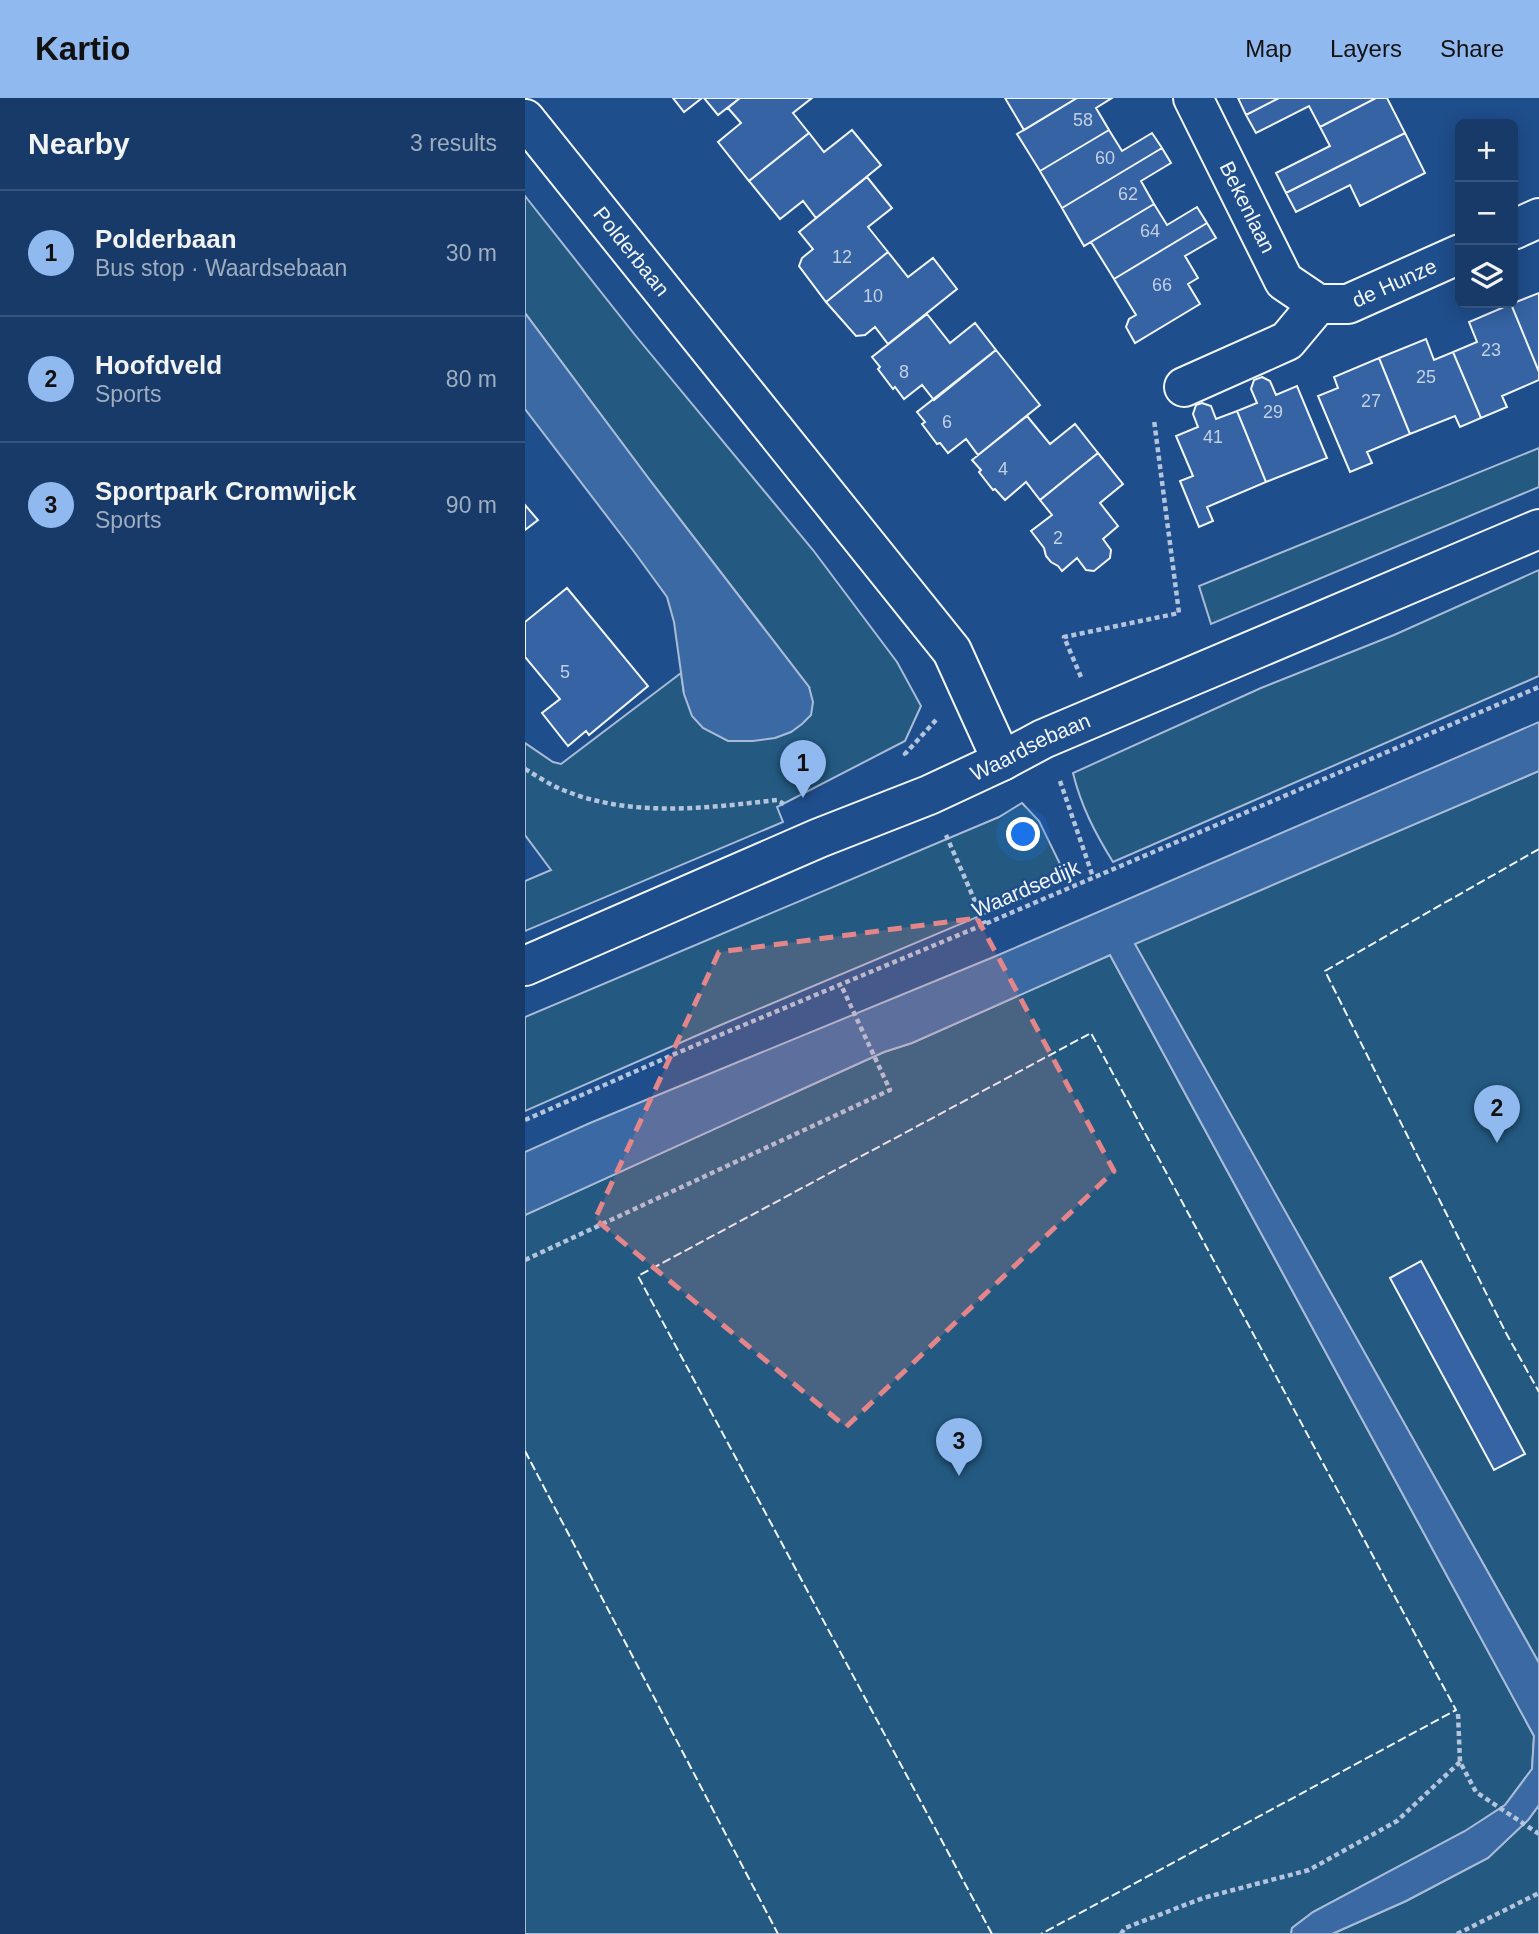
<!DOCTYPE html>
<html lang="en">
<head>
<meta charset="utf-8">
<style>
	body { margin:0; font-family:Helvetica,sans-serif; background:#244571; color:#f1f3f6 }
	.controls { position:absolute; right:21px; top:21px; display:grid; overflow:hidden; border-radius:10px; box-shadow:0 4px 18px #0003 }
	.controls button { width:63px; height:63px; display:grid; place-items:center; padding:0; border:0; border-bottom:2px solid #36547d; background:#173a69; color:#f1f3f6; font:35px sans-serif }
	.you { position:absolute; left:499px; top:737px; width:24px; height:24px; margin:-18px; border:5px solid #fff; border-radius:50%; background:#1a73e8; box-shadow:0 0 0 10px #1a73e833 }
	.badge { display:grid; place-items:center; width:46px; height:46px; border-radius:50%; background:#90b9f0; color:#111; font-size:23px; font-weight:700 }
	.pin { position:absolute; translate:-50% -58px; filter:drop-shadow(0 2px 4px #0008) }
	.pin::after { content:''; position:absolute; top:37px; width:24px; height:21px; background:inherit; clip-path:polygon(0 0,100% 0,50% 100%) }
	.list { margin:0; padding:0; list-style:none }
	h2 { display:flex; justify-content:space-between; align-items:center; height:91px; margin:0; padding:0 28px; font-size:30px }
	h2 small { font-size:23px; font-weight:400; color:#9eadc0 }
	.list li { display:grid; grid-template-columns:46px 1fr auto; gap:21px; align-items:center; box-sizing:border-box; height:126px; padding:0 28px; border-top:2px solid #36547d }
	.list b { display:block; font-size:26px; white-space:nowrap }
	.list p { margin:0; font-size:23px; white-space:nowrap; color:#9eadc0 }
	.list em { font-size:23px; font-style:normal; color:#9eadc0 }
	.icon { flex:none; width:38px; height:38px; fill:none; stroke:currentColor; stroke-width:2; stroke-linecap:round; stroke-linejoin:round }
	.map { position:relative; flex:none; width:1014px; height:1836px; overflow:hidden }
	header { display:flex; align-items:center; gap:42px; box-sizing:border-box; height:98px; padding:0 35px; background:#90b9f0; color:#111 }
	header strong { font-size:33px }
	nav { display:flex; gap:38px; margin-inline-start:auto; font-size:24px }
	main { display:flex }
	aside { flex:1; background:#173a69 }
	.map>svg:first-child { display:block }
	.green { fill:#245a82; stroke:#a8bbd7; stroke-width:2 }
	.water { fill:#3b69a3; stroke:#a8bbd7; stroke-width:2 }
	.building { fill:#3563a3; stroke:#f2f6ff; stroke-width:2 }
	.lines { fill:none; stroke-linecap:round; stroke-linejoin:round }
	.minor-casing { stroke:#f2f6ff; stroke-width:42 }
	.path { stroke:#b3c4dc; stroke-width:4.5; stroke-dasharray:5 3.5; stroke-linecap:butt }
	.minor { stroke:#1f4e8c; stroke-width:38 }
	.fence { stroke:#f2f6ff; stroke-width:2; stroke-dasharray:9 3.5; stroke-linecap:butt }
	.marked { fill:#e38589; fill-opacity:0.2; stroke:#e38589; stroke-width:5; stroke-dasharray:14 9; stroke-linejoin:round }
	.labels { text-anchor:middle; stroke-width:5; stroke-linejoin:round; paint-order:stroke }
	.number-label { font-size:18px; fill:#c3d1e8 }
	.street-label { font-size:21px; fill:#f2f6ff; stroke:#1f4e8c }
</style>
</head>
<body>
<header>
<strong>Kartio</strong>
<nav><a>Map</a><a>Layers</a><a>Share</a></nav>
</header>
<main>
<aside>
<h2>Nearby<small>3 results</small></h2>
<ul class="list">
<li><span class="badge">1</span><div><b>Polderbaan</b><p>Bus stop · Waardsebaan</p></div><em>30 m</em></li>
<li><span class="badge">2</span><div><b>Hoofdveld</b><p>Sports</p></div><em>80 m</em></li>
<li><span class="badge">3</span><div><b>Sportpark Cromwijck</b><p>Sports</p></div><em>90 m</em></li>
</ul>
</aside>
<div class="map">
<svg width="1014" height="1836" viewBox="0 0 1014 1836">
	<rect width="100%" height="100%" fill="#1f4e8c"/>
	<path class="green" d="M0,98L110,237L288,452L372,564L396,608L380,643L252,709L258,724L0,833V783L26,772L0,737V645L28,664L36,666L156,575L159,596L284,589L124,381L0,215Z
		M1014,350V389L686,526L674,488Z
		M1014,472V578L588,764C570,735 556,708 548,675L736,590L869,537Z
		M1014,673V1565L609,845Z
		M497,705L514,723L538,772L540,782L198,926L0,1013V919L474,719Z
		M585,857L1009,1638L1007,1671L980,1707L941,1733L788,1814L767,1830L766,1836H0V1117L359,954L387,945Z
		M1014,1707V1836H807L881,1803L963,1760L1003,1722Z"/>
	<path class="water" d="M0,215L124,381L284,589L288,604L286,617L277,626L266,634L250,640L228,643H203L178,630L167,618L159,596L149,524L142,499L110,455L0,311Z
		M1014,624V673L610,846L1014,1565V1707L1003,1722L963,1760L881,1803L807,1836H766L767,1830L788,1814L940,1733L980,1707L1007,1671L1009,1638L585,857L387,945L359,954L0,1117V1054L65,1025L471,858Z"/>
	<path class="building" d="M148,0H177L159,14Z
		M179,0H215L193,17Z
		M215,0H287L268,15L284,35L224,83L193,44L216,25L203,10Z
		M480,0H552L499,32Z
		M552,0H587L571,10L584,32L515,73L492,36Z
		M713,0H754L721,17Z
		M754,0H851L795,29L784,8L731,35L721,17Z
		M851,0H862L880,35L761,95L751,75L805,48L795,29Z
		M327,32L356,67L291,120L278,103L255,121L224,83L284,35L299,54Z
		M584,32L597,53L627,35L637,50L537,110L515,73Z
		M880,35L900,75L835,108L825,87L771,114L761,95Z
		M637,50L646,65L616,83L629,106L559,148L537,110Z
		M342,79L367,110L343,129L363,154L301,204L274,168L277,160L288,151L274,134Z
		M629,106L642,127L672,109L682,125L589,181L566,144Z
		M682,125L691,140L660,158L673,180L663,186L675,206L610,245L601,229L604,221L611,217L589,181Z
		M363,154L383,179L408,160L432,191L363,246L350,229L340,237L331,238L301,204Z
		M1014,195V274L986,206Z
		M986,206L1014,274V282L977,298L982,309L956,320L928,254L952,244L944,224Z
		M402,216L425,245L450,225L471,252L409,302L397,287L379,301L370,289L368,291L353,271L355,269L347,259Z
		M901,241L909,262L928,254L956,320L935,329L930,318L885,336L854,260Z
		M471,252L515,307L453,357L441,341L423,355L415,345L412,346L397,326L400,324L392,314Z
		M854,260L885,336L842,354L847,365L825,374L793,298L813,290L809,279Z
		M737,279L745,283L751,297L772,288L802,360L741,384L712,313L732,305L726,291L729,282Z
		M677,305L686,308L691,321L712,313L741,384L682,409L688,423L674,429L655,383L668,378L651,338L673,329L668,316L671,307Z
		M502,318L525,346L550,326L573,355L515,402L501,384L480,402L470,391L468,392L454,374L456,372L447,362Z
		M573,355L598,386L575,405L593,428L578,441L586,452L585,460L569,473L561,472L552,460L537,473L533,468L526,464L521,458L519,450L506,433L527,417L515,402Z
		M0,407L13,422L0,432Z
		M42,490L123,588L64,637L61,633L43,648L17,615L35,601L0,559V524Z
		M896,1163L1000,1356L969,1372L865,1180Z"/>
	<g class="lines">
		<defs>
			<g id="minor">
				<path id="s1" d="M668,0L759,183L793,206"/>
				<path id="s2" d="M0,21L427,553L477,663"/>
				<path d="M988,132L1014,120"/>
				<path id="s3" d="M659,289L762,243L793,206H823L935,156"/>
				<path id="s4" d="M0,868L294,740L404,697L477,663L518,641L1014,431"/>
			</g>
		</defs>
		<use href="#minor" class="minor-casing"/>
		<path class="path" d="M556,579L539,539L654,515L629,322
			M381,657L380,656L411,622
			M0,671C12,678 25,687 38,692C106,720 181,710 252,702L259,706
			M535,683L568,779
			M421,737L460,826
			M0,1022L152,955L460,826L1014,589
			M0,1162L365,992L316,887
			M933,1616L935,1664L951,1694L1014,1736
			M596,1836L600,1830L678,1800L784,1772L872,1723L935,1664
			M932,1836L1014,1795"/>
		<use href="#minor" class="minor"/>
		<path class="fence" d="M1014,751L800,873L981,1235L1014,1294
			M0,1353L253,1836
			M467,1836L113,1178L566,935L931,1612L516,1836"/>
	</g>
	<path class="marked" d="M452,820L589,1073L321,1329L70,1121L194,854Z"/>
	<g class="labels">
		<g class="number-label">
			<text x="558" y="28">58</text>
			<text x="580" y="66">60</text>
			<text x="603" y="102">62</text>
			<text x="625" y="139">64</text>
			<text x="317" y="165">12</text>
			<text x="637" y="193">66</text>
			<text x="348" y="204">10</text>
			<text x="966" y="258">23</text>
			<text x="379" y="280">8</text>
			<text x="901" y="285">25</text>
			<text x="846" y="309">27</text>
			<text x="748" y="320">29</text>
			<text x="422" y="330">6</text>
			<text x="688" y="345">41</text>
			<text x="478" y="377">4</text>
			<text x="533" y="446">2</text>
			<text x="40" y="580">5</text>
		</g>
		<g class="street-label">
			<text dy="7" stroke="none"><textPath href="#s1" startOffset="122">Bekenlaan</textPath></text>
			<text dy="7" stroke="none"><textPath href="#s2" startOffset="170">Polderbaan</textPath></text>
			<text dy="7" stroke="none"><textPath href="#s3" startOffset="242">de Hunze</textPath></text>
			<text dy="7" stroke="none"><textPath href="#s4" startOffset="551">Waardsebaan</textPath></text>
			<text transform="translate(501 791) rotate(-23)" y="7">Waardsedijk</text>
		</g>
	</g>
</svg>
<div class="controls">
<button>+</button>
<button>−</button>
<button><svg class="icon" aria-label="layers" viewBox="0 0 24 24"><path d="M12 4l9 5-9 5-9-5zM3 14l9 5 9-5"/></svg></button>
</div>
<div class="you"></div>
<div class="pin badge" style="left:278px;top:700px">1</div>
<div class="pin badge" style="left:972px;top:1045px">2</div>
<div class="pin badge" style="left:434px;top:1378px">3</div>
</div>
</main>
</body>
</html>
